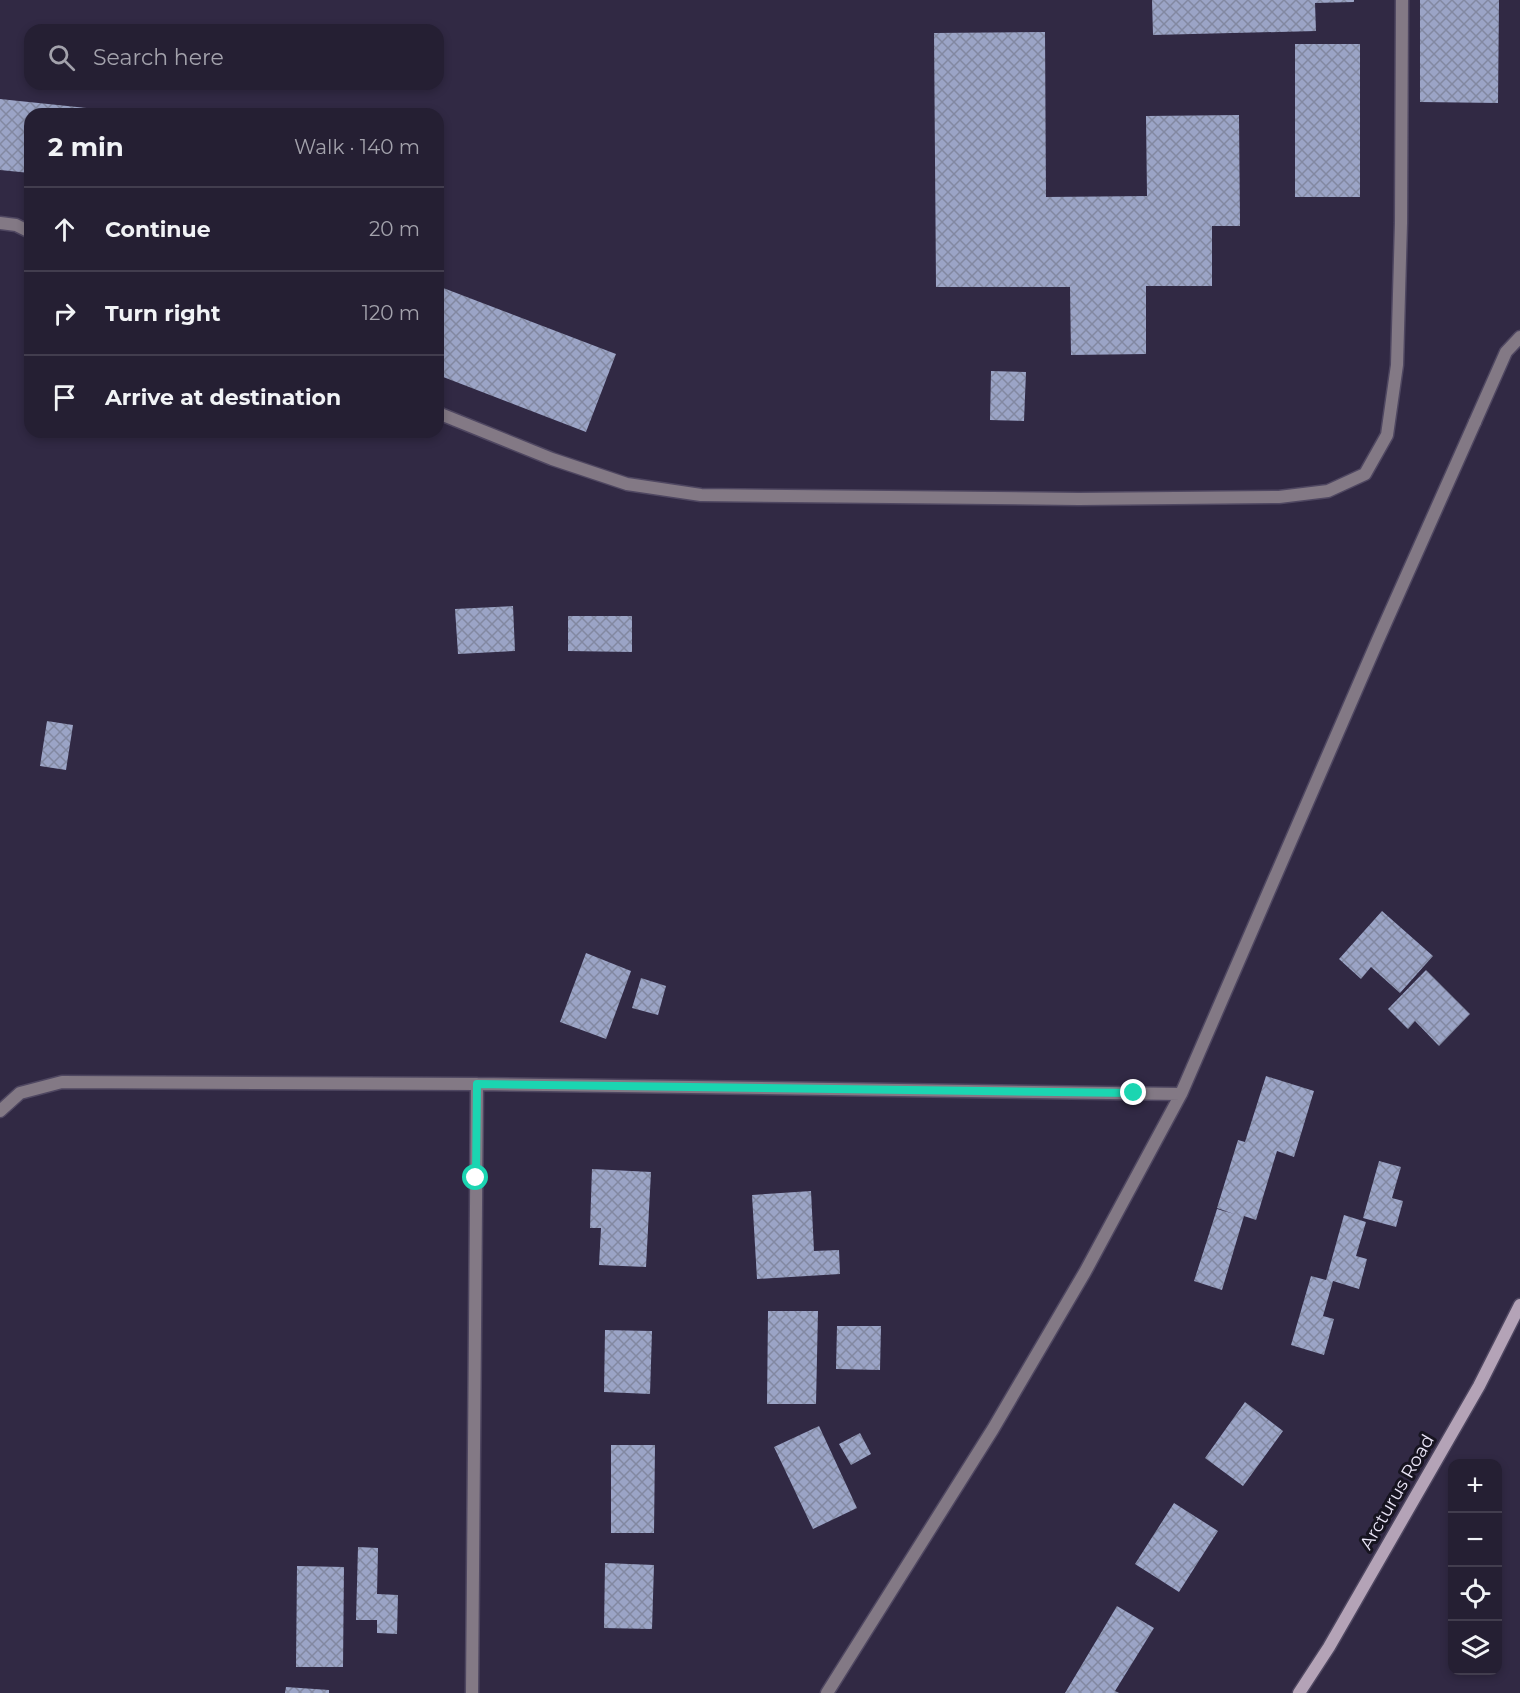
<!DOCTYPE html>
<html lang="en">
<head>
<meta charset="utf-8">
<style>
	body { margin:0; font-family:Montserrat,sans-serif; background:#2d273b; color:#f1f3f6 }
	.controls { position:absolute; right:18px; bottom:18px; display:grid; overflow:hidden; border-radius:12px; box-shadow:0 3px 9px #0003 }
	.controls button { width:54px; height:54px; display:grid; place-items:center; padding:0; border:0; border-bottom:2px solid #423d4e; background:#251f33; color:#f1f3f6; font:30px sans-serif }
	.stop { position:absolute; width:18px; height:18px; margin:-14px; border:4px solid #1bd5b1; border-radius:50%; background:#fff }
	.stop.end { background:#1bd5b1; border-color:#fff; box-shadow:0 2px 6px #0008 }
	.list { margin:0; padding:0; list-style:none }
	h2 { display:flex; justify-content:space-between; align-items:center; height:78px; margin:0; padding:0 24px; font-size:26px }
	h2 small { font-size:20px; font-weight:400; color:#a3a2ac }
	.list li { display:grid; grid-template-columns:39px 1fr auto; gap:18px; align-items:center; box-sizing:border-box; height:84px; padding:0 24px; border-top:2px solid #423d4e }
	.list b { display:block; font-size:22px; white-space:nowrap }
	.list em { font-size:20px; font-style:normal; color:#a3a2ac }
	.icon { flex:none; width:33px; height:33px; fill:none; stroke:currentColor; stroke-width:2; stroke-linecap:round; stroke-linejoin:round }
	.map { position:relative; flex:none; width:1520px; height:1693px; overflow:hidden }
	.search { position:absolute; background:#251f33; box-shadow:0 3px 9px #0003; left:24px; top:24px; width:420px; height:66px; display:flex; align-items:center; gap:15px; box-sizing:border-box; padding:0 21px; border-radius:18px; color:#a3a2ac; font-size:22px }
	.panel { position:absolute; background:#251f33; box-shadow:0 3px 9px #0003; left:24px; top:108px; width:420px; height:330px; border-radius:18px }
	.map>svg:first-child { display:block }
	.building { fill:url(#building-cross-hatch) }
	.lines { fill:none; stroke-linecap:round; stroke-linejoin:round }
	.service-casing { stroke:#4f4761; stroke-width:15 }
	.minor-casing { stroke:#4f4761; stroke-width:15 }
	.secondary-casing { stroke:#4f4761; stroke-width:15 }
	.service { stroke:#837985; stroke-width:12 }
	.minor { stroke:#837985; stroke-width:12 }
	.secondary { stroke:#b4a3b7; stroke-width:12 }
	.route { stroke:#1bd5b1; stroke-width:8 }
	.labels { text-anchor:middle; stroke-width:6; stroke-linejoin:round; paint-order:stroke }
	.street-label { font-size:18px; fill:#eae5f7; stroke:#171420 }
</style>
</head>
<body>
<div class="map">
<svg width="1520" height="1693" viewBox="0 0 1520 1693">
	<defs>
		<pattern id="building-cross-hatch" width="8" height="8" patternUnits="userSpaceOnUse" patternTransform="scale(1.5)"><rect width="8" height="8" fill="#9ba4c6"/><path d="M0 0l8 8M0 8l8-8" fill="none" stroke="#8288a1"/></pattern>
	</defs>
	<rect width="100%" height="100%" fill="#312944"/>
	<path class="building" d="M1152,0H1354V2L1315,3L1316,31L1153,35Z
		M1420,0H1499L1498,103L1420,102Z
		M1045,32L1046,197L1147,196L1146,116L1239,115L1240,226H1212V286H1146V354L1071,355L1070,287H936L934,33Z
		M1295,44H1360V197H1295Z
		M0,99L125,112V114H30V173L0,170Z
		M438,286L616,354L586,432L438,375Z
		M991,371L1026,372L1024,421L990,420Z
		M513,606L515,651L458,654L455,609Z
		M568,616H632V652L568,651Z
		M47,721L73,725L66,770L40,766Z
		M1382,911L1433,956L1400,993L1371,967L1361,979L1339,959Z
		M586,953L631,971L606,1039L560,1022Z
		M1426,970L1470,1014L1439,1046L1415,1021L1408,1029L1388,1009Z
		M641,978L666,986L658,1015L632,1008Z
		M1266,1076L1314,1091L1294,1157L1277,1151L1256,1220L1244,1216L1222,1290L1194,1281L1217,1209L1234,1214L1217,1208L1238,1140L1245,1142Z
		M1379,1161L1401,1167L1392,1198L1403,1201L1396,1227L1363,1218Z
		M592,1169L651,1172L646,1267L599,1265L601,1228H590Z
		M811,1191L814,1251L839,1250L840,1274L757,1279L752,1195Z
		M1344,1215L1366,1222L1356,1256L1367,1259L1359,1289L1333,1281L1323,1316L1334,1319L1324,1355L1291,1345L1311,1276L1326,1280Z
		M768,1311H818L816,1404H767Z
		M837,1326H881L880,1370L836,1369Z
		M605,1330L652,1331L650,1394L604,1392Z
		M1245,1402L1283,1431L1243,1486L1205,1458Z
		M819,1426L857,1508L813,1529L774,1447Z
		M860,1433L871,1454L851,1465L839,1444Z
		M611,1445H655L654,1533H611Z
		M1174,1503L1218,1531L1179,1592L1135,1564Z
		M358,1547L378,1548L377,1594L398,1595L397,1634L377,1633V1620H356Z
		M605,1563L654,1565L652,1629L604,1628Z
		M297,1566L344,1567L343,1667H296Z
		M1117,1606L1154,1628L1115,1691L1119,1693H1065Z
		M286,1687L329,1690V1693H285Z"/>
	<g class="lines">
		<defs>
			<path id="service" d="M0,223L16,225L30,232
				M438,413L552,459L627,484L701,495L1079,499L1279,497L1328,491L1365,474L1387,435L1397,365L1401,223L1402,0
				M1475,422L1506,352L1520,337"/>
			<path id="minor" d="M0,1111L20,1093L62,1082L477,1084L1181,1094
				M472,1693L477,1084
				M827,1693L993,1429L1085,1272L1181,1094L1377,642L1475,422"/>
			<path id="secondary" d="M1299,1693L1329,1647L1479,1386L1520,1305"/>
		</defs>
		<use href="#service" class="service-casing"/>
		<use href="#minor" class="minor-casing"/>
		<use href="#secondary" class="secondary-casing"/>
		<use href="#service" class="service"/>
		<use href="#minor" class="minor"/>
		<use href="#secondary" class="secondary"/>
	</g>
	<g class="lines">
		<path class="route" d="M476,1178L477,1084L1134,1093"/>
	</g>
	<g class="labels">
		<g class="street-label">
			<text transform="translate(1397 1492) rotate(-60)" y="6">Arcturus Road</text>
		</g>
	</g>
</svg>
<div class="controls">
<button>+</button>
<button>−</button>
<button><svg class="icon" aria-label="locate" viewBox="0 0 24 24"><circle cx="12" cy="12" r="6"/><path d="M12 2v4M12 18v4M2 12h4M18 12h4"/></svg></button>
<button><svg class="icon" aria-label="layers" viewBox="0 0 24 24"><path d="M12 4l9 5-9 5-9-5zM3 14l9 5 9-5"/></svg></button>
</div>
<div class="stop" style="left:476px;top:1178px"></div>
<div class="stop end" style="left:1134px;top:1093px"></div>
<div class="search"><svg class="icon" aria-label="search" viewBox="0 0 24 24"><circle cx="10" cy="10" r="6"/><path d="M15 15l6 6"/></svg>Search here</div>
<section class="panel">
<h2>2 min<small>Walk · 140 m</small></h2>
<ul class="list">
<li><svg class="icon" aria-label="ahead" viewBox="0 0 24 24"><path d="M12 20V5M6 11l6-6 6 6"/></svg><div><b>Continue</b></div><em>20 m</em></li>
<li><svg class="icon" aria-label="right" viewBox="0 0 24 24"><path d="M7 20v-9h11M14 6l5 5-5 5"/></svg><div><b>Turn right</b></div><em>120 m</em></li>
<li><svg class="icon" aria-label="arrive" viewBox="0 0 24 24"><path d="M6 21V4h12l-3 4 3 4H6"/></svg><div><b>Arrive at destination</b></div></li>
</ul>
</section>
</div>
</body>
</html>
